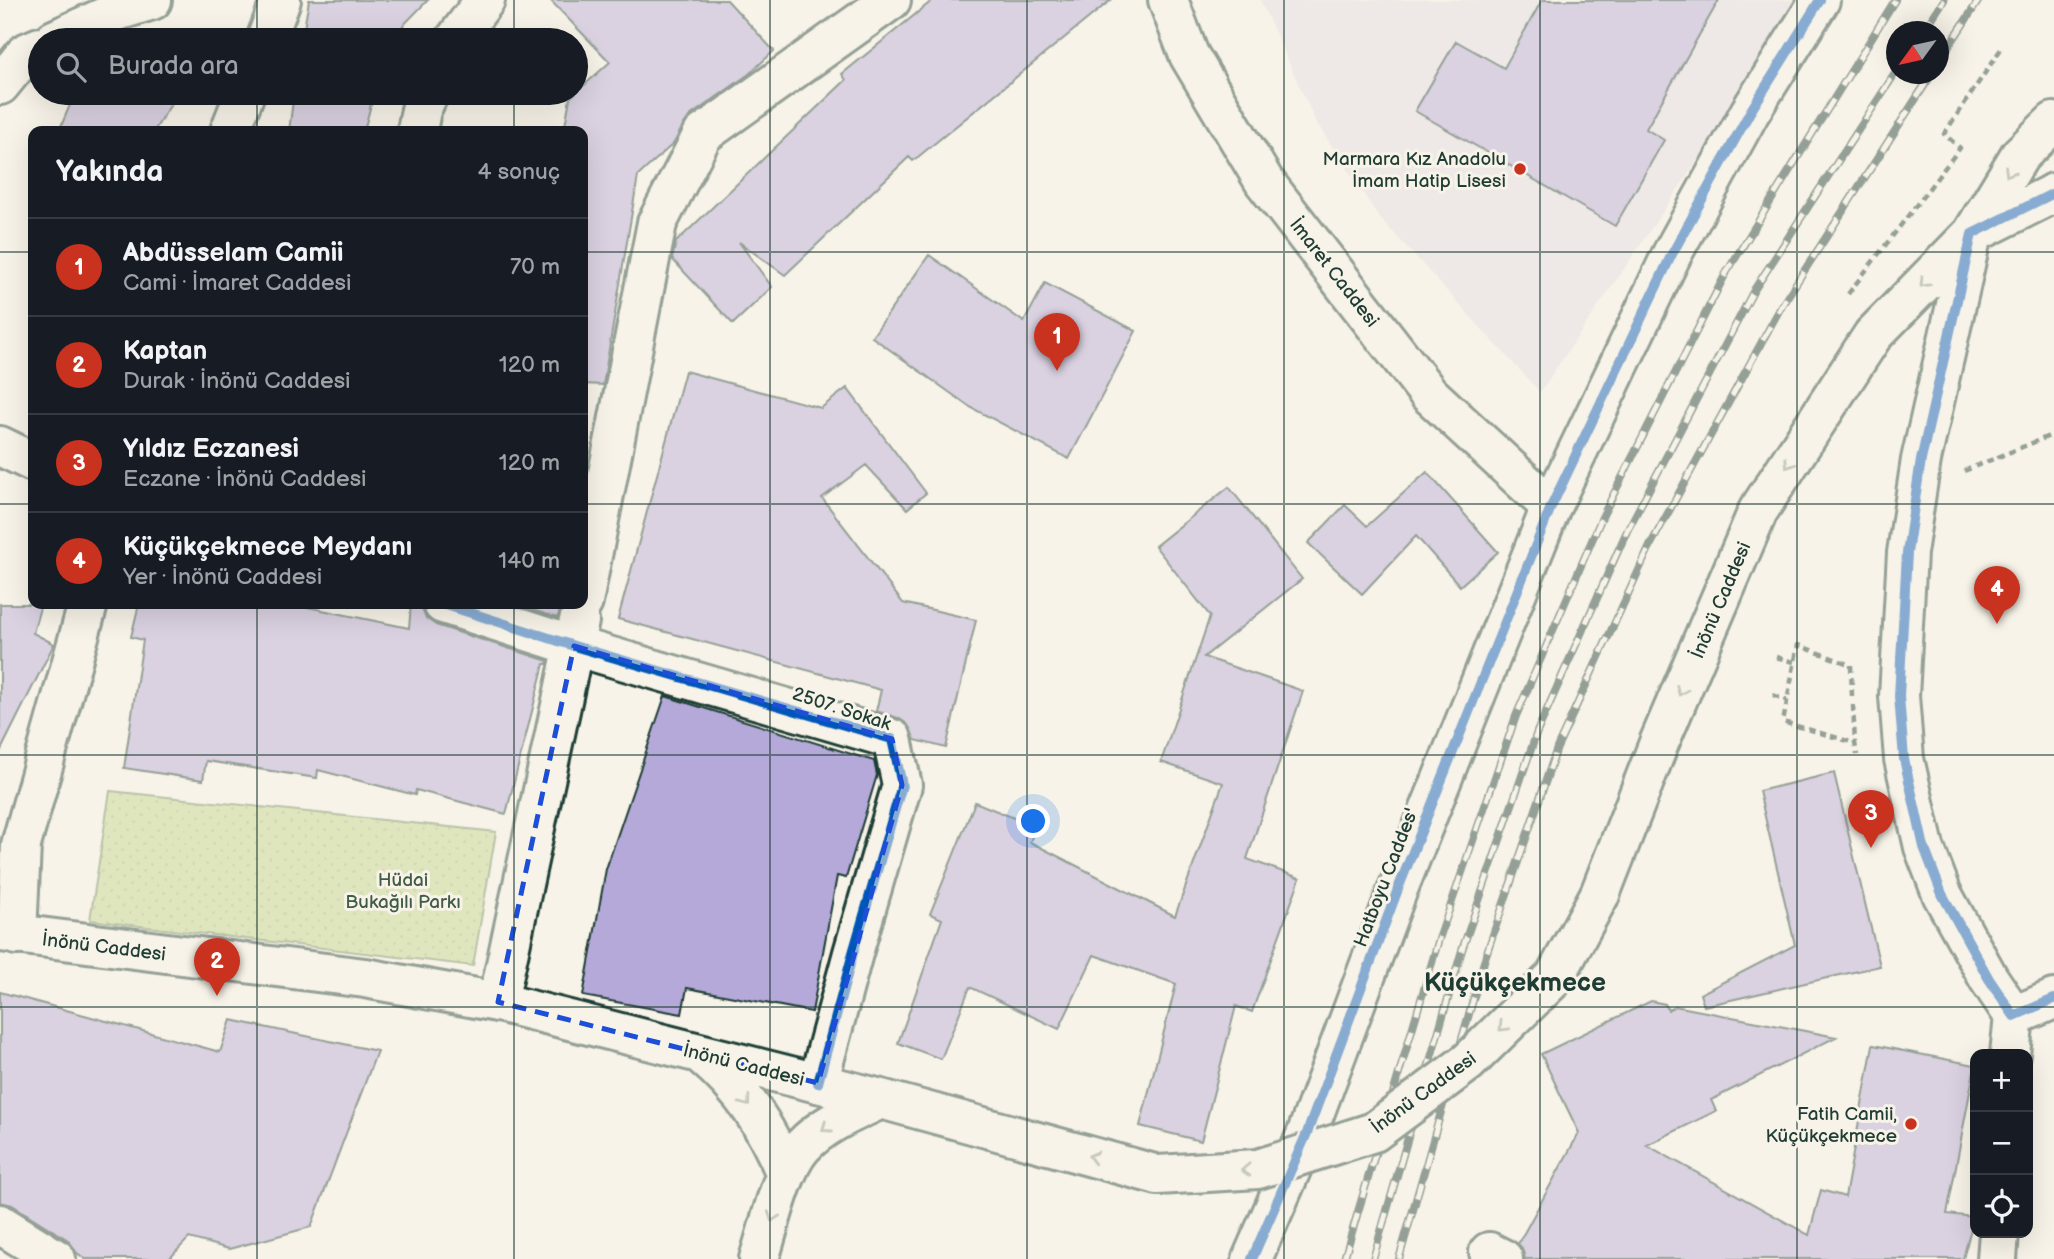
<!DOCTYPE html>
<html lang="tr">
<head>
<meta charset="utf-8">
<style>
	body { margin:0; font-family:"Balsamiq Sans",sans-serif; background:#242831; color:#f1f3f6 }
	.controls { position:absolute; right:21px; bottom:21px; display:grid; overflow:hidden; border-radius:14px; box-shadow:0 7px 28px #0002 }
	.controls button { width:63px; height:63px; display:grid; place-items:center; padding:0; border:0; border-bottom:2px solid #363941; background:#171b24; color:#f1f3f6; font:35px sans-serif }
	.compass { position:absolute; left:1886px; top:21px; width:63px; height:63px; border-radius:50%; background:#171b24; box-shadow:0 7px 28px #0002; rotate:237deg }
	.you { position:absolute; left:1034px; top:822px; width:24px; height:24px; margin:-18px; border:5px solid #fff; border-radius:50%; background:#1a73e8; box-shadow:0 0 0 10px #1a73e833 }
	.badge { display:grid; place-items:center; width:46px; height:46px; border-radius:50%; background:#c8321e; color:#fff; font-size:23px; font-weight:700 }
	.pin { position:absolute; translate:-50% -58px; filter:drop-shadow(0 2px 4px #0008) }
	.pin::after { content:''; position:absolute; top:37px; width:24px; height:21px; background:inherit; clip-path:polygon(0 0,100% 0,50% 100%) }
	.list { margin:0; padding:0; list-style:none }
	h2 { display:flex; justify-content:space-between; align-items:center; height:91px; margin:0; padding:0 28px; font-size:30px }
	h2 small { font-size:23px; font-weight:400; color:#9ea1a6 }
	.list li { display:grid; grid-template-columns:46px 1fr auto; gap:21px; align-items:center; box-sizing:border-box; height:98px; padding:0 28px; border-top:2px solid #363941 }
	.list b { display:block; font-size:26px; white-space:nowrap }
	.list p { margin:0; font-size:23px; white-space:nowrap; color:#9ea1a6 }
	.list em { font-size:23px; font-style:normal; color:#9ea1a6 }
	.icon { flex:none; width:38px; height:38px; fill:none; stroke:currentColor; stroke-width:2; stroke-linecap:round; stroke-linejoin:round }
	.map { position:relative; flex:none; width:2054px; height:1259px; overflow:hidden }
	.search { position:absolute; background:#171b24; box-shadow:0 7px 28px #0002; left:28px; top:28px; width:560px; height:77px; display:flex; align-items:center; gap:18px; box-sizing:border-box; padding:0 24px; border-radius:38px; color:#9ea1a6; font-size:26px }
	.panel { position:absolute; background:#171b24; box-shadow:0 7px 28px #0002; left:28px; top:126px; width:560px; height:483px; border-radius:14px }
	.map>svg:first-child { display:block }
	.built { fill:#e3dde4 }
	.green { fill:url(#green-dots); stroke:#708a60; stroke-width:2 }
	.building { fill:#b5a9da; stroke:#1f3d34; stroke-width:2 }
	.lines { fill:none; stroke-linecap:round; stroke-linejoin:round }
	.street-casing { stroke:#1f3d34; stroke-width:44 }
	.secondary-casing { stroke:#1f3d34; stroke-width:44 }
	.path { stroke:#1f3d34; stroke-width:4.5; stroke-dasharray:7 5; stroke-linecap:butt }
	.street { stroke:#f7f3e8; stroke-width:38 }
	.secondary { stroke:#f7f3e8; stroke-width:38 }
	.rail-casing { stroke:#1f3d34; stroke-width:8 }
	.rail { stroke:#f7f3e8; stroke-width:5; stroke-dasharray:16; stroke-linecap:butt }
	.secondary-bridge-casing { stroke:#1f3d34; stroke-width:44; stroke-linecap:butt }
	.secondary-bridge { stroke:#f7f3e8; stroke-width:38 }
	.cycleway-casing { stroke:#f7f3e8; stroke-width:15 }
	.cycleway { stroke:#0057b8; stroke-width:10 }
	.oneway { stroke:#8b988e }
	.marked { fill:none; stroke:#1d4ed8; stroke-width:5; stroke-dasharray:14 9; stroke-linejoin:round }
	.grid { fill:none; stroke:#1f3d34; stroke-width:2; stroke-opacity:0.55 }
	.poi-dot { fill:#c8321e; stroke:#f7f3e8; stroke-width:2.5 }
	.labels { text-anchor:middle; stroke-width:6; stroke-linejoin:round; paint-order:stroke }
	.poi-label { font-size:19px; fill:#1f3d34; stroke:#f7f3e8; text-anchor:end }
	.street-label { font-size:19px; fill:#1f3d34; stroke:#f7f3e8 }
	.park-label { font-size:19px; fill:#405c46; stroke:#f7f3e8 }
	.district-label { font-size:26px; font-weight:bold; fill:#1f3d34; stroke:#f7f3e8 }
</style>
</head>
<body>
<div class="map">
<svg width="2054" height="1259" viewBox="0 0 2054 1259">
	<defs>
		<pattern id="green-dots" width="8" height="8" patternUnits="userSpaceOnUse" patternTransform="scale(1.75)"><rect width="8" height="8" fill="#c2d78d"/><path d="M2 2h.1M6 6h.1" fill="none" stroke="#a6b97a" stroke-width="1.8" stroke-linecap="round"/></pattern>
	</defs>
	<rect width="100%" height="100%" fill="#f7f3e8"/>
	<filter id="ink" filterUnits="userSpaceOnUse"><feTurbulence type="fractalNoise" baseFrequency=".0143" numOctaves="2"/><feDisplacementMap in="SourceGraphic" scale="14" xChannelSelector="R" yChannelSelector="G"/><feConvolveMatrix kernelMatrix="1 2 1 2 8 2 1 2 1" color-interpolation-filters="sRGB"/></filter>
	<g filter="url(#ink)">
		<path class="built" d="M1260,0H1807L1540,392L1379,217L1316,122Z"/>
		<path class="green" d="M110,791L496,832L473,966L90,920Z"/>
		<path class="building" d="M309,0H428L389,40H302Z
			M550,0H727L774,51L749,74L690,116L684,124L674,143L638,176L603,385L583,384V131H564L570,98L610,62Z
			M933,0H1111L913,161L909,157L785,275L739,242L772,287L733,324L672,259L676,242L846,80L842,74Z
			M1542,0H1719L1646,129L1664,140L1615,226L1415,111L1456,41L1504,68Z
			M164,35L170,40H121L122,39Z
			M75,93H178L154,131H59Z
			M294,93H374L364,131H289Z
			M929,255L1024,322L1045,283L1136,331L1069,459L970,407L872,337Z
			M685,371L821,408L847,388L926,493L907,509L866,465L822,498L903,603L976,620L946,748L915,740L907,724L898,718L876,711L881,690L618,619Z
			M1427,472L1498,552L1460,586L1416,536L1362,594L1308,543L1345,505L1367,526Z
			M1229,487L1302,579L1204,657L1303,691L1247,859L1300,878L1252,1012L1236,1006L1201,1141L1140,1126L1176,984L1094,955L1059,1029L970,987L941,1059L898,1043L942,919L930,914L975,802L1036,827L1030,842L1175,916L1223,783L1161,762L1210,616L1155,546Z
			M0,604H41L33,633L54,644L0,752Z
			M139,604H293L409,628L411,604H422V609L426,618L436,625L548,661L547,664H544L506,814L416,790L415,795L318,770L317,778L206,761L203,780L124,768L143,640L131,637Z
			M514,604H562V607L557,618Z
			M665,696L874,761L877,775L846,878L837,876L812,1012L687,988L682,1014L583,996L606,869Z
			M1834,773L1880,966L1704,1006L1700,994L1795,945L1759,791Z
			M0,992L220,1052L231,1020L377,1051L311,1227L229,1249L189,1238L169,1259H85L76,1252L68,1240L12,1205L0,1202Z
			M1651,1001L1665,1004L1668,1010L1675,1006L1836,1037L1711,1100L1716,1111L1647,1145L1809,1235L1821,1190L1845,1197L1873,1045L1975,1065L1947,1214L1974,1217L1963,1259H1525L1522,1248L1518,1244L1579,1133L1541,1054Z"/>
		<g class="lines">
			<defs>
				<path id="street" d="M54,40L120,10L152,0
					M266,40L281,0
					M455,40L485,0
					M0,85L26,53L40,47
					M230,131L245,93
					M417,131L421,110L429,93
					M0,446L33,462
					M583,602L657,223L703,134L891,0
					M443,604L574,646L892,739L902,785L853,953L818,1083
					M17,935L21,845L88,604
					M498,1002L579,621
					M0,1224L56,1259
					M1489,1252L1503,1259"/>
				<path id="secondary" d="M1168,0L1189,55L1264,181L1429,394L1551,507
					M1972,234L1921,460L1907,553L1899,696L1904,759L1924,847L1942,894L1989,979L2014,1016L2010,1054
					M1972,234L2054,193
					M1600,894L1659,743L1758,511L1873,335L1972,234L2020,155L2054,122
					M0,932L365,978L498,1002L881,1099L1158,1175
					M2014,1016L2054,999
					M702,1055C743,1090 765,1124 786,1174
					M759,1259C769,1228 781,1171 802,1147C823,1124 853,1112 881,1099
					M1252,1259L1307,1133L1398,889L1551,507L1672,254L1750,112L1820,0
					M1997,1259L1999,1233"/>
			</defs>
			<use href="#street" class="street-casing"/>
			<use href="#secondary" class="secondary-casing"/>
			<path class="path" d="M1848,294L1960,148L1944,134L2001,49
				M1964,471L2054,434
				M1776,657L1794,662
				M1773,695L1787,700
				M1852,696L1851,665L1798,645L1783,722L1855,743
				M1853,705L1855,743L1857,755"/>
			<use href="#street" class="street"/>
			<use href="#secondary" class="secondary"/>
			<defs>
				<path id="rail" d="M1923,32L1944,0
					M1938,63L1979,0
					M1344,1259L1438,942L1516,716L1602,517L1725,275L1895,0
					M1373,1259L1462,950L1537,732L1627,531L1754,290L1896,72
					M1399,1259L1485,958L1557,748L1651,544L1782,305L1932,74"/>
			</defs>
			<use href="#rail" class="rail-casing"/>
			<use href="#rail" class="rail"/>
			<defs>
				<path id="secondary-bridge" d="M1158,1175L1258,1169L1374,1132L1468,1062L1555,977L1600,894"/>
			</defs>
			<use href="#secondary-bridge" class="secondary-bridge-casing"/>
			<use href="#secondary-bridge" class="secondary-bridge"/>
			<defs>
				<path id="cycleway" d="M2054,193L1972,234L1921,460L1907,553L1899,696L1904,759L1924,847L1942,894L1989,979L2014,1016L2054,999
					M443,604L574,646L892,739L902,785L853,953L818,1083
					M1252,1259L1307,1133L1398,889L1551,507L1672,254L1750,112L1820,0"/>
			</defs>
			<use href="#cycleway" class="cycleway-casing"/>
			<use href="#cycleway" class="cycleway"/>
		</g>
		<defs><path id="oneway-chevron" d="M-2-3.5L2.5 0L-2 3.5" fill="none" stroke-width="1.6" stroke-linecap="round" stroke-linejoin="round" transform="scale(1.75)"/></defs>
		<g class="oneway">
			<use href="#oneway-chevron" transform="translate(2009 172) rotate(121)"/>
			<use href="#oneway-chevron" transform="translate(1924 283) rotate(134)"/>
			<use href="#oneway-chevron" transform="translate(1789 464) rotate(123)"/>
			<use href="#oneway-chevron" transform="translate(1681 691) rotate(113)"/>
			<use href="#oneway-chevron" transform="translate(1503 1027) rotate(135)"/>
			<use href="#oneway-chevron" transform="translate(746 1102) rotate(53)"/>
			<use href="#oneway-chevron" transform="translate(826 1128) rotate(145)"/>
			<use href="#oneway-chevron" transform="translate(1093 1157) rotate(-165)"/>
			<use href="#oneway-chevron" transform="translate(1246 1170) rotate(177)"/>
			<use href="#oneway-chevron" transform="translate(773 1217) rotate(108)"/>
		</g>
	</g>
	<path d="M0 0H2054V1259H0ZM574,646L892,739L902,785L818,1083L498,1002Z" fill="#f7f3e8" fill-opacity=".55" fill-rule="evenodd"/>
	<path class="marked" d="M574,646L892,739L902,785L818,1083L498,1002Z"/>
	<path class="grid" d="M257,0V40M514,0V40M770,0V1259M1027,0V1259M1284,0V1259M1540,0V1259M1797,0V1259M257,93V131M514,93V131M0,252H33M583,252H2054M0,504H33M583,504H2054M257,604V1259M514,604V1259M0,755H2054M0,1007H2054"/>
	<g class="poi-dot">
		<circle cx="1520" cy="169" r="7"/>
		<circle cx="1911" cy="1124" r="7"/>
	</g>
	<g class="labels">
		<g class="poi-label">
			<text x="1506" y="165">Marmara Kız Anadolu<tspan x="1506" dy="22">İmam Hatip Lisesi</tspan></text>
			<text x="1897" y="1120">Fatih Camii,<tspan x="1897" dy="22">Küçükçekmece</tspan></text>
		</g>
		<g class="street-label">
			<text transform="translate(1335 272) rotate(52)" y="7">İmaret Caddesi</text>
			<text transform="translate(1720 600) rotate(-67)" y="7">İnönü Caddesi</text>
			<text transform="translate(842 708) rotate(18)" y="7">2507. Sokak</text>
			<text transform="translate(1385 877) rotate(-69)" y="7">Hatboyu Caddes'</text>
			<text transform="translate(104 946) rotate(7)" y="7">İnönü Caddesi</text>
			<text transform="translate(744 1064) rotate(14)" y="7">İnönü Caddesi</text>
			<text transform="translate(1423 1092) rotate(-36)" y="7">İnönü Caddesi</text>
		</g>
		<g class="park-label">
			<text x="403" y="886">Hüdai<tspan x="403" dy="22">Bukağılı Parkı</tspan></text>
		</g>
		<g class="district-label">
			<text x="1515" y="991">Küçükçekmece</text>
		</g>
	</g>
</svg>
<div class="controls">
<button>+</button>
<button>−</button>
<button><svg class="icon" aria-label="locate" viewBox="0 0 24 24"><circle cx="12" cy="12" r="6"/><path d="M12 2v4M12 18v4M2 12h4M18 12h4"/></svg></button>
</div>
<svg class="compass" viewBox="-18 -18 36 36"><path d="M0-13l5 13h-10z" fill="#e53935"/><path d="M0 13l5-13h-10z" fill="#9ea1a6"/></svg>
<div class="you"></div>
<div class="pin badge" style="left:1057px;top:371px">1</div>
<div class="pin badge" style="left:217px;top:996px">2</div>
<div class="pin badge" style="left:1871px;top:848px">3</div>
<div class="pin badge" style="left:1997px;top:624px">4</div>
<div class="search"><svg class="icon" aria-label="search" viewBox="0 0 24 24"><circle cx="10" cy="10" r="6"/><path d="M15 15l6 6"/></svg>Burada ara</div>
<section class="panel">
<h2>Yakında<small>4 sonuç</small></h2>
<ul class="list">
<li><span class="badge">1</span><div><b>Abdüsselam Camii</b><p>Cami · İmaret Caddesi</p></div><em>70 m</em></li>
<li><span class="badge">2</span><div><b>Kaptan</b><p>Durak · İnönü Caddesi</p></div><em>120 m</em></li>
<li><span class="badge">3</span><div><b>Yıldız Eczanesi</b><p>Eczane · İnönü Caddesi</p></div><em>120 m</em></li>
<li><span class="badge">4</span><div><b>Küçükçekmece Meydanı</b><p>Yer · İnönü Caddesi</p></div><em>140 m</em></li>
</ul>
</section>
</div>
</body>
</html>
